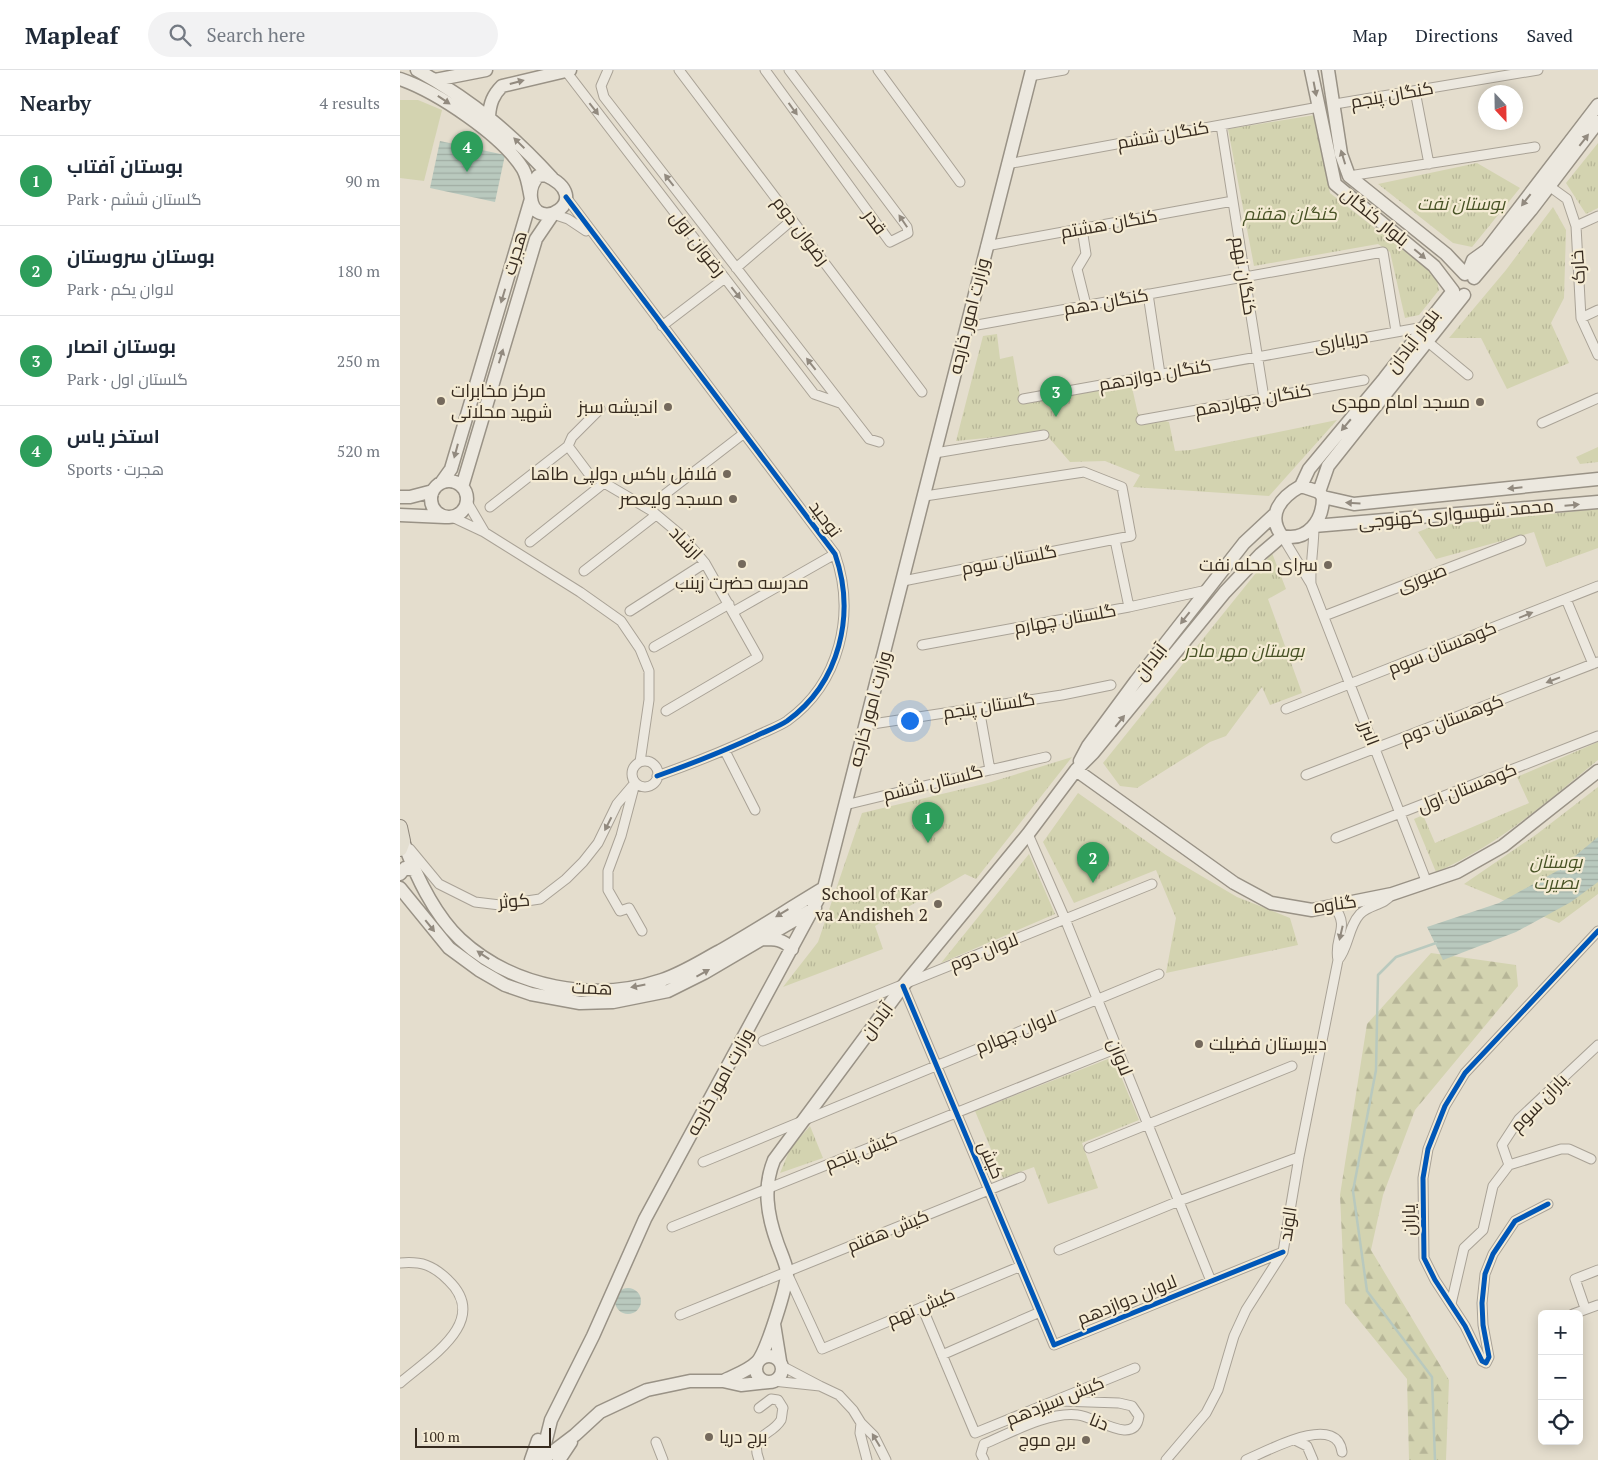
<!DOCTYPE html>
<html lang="en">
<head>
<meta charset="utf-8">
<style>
	body { margin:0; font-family:"PT Serif",Cairo,serif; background:#f2f2f3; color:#1f2937 }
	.controls { position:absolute; right:15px; bottom:15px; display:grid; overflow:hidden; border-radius:8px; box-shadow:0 2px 12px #0003 }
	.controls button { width:45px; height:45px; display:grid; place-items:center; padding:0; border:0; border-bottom:1px solid #e0e1e3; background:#fff; color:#1f2937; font:25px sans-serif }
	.compass { position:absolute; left:1078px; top:15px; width:45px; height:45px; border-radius:50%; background:#fff; box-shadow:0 2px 12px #0003; rotate:158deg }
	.scale { position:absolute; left:15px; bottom:12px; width:136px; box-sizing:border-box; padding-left:5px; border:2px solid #372b1f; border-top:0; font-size:14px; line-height:18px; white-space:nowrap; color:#372b1f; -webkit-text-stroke:4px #f4ebd4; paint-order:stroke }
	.you { position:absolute; left:509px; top:650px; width:18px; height:18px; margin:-12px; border:4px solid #fff; border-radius:50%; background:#1a73e8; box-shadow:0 0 0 8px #1a73e833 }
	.badge { display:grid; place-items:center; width:32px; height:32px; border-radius:50%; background:#0b8043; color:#fff; font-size:16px; font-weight:700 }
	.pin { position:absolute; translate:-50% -41px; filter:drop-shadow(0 1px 2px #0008) }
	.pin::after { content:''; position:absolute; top:26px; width:18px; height:15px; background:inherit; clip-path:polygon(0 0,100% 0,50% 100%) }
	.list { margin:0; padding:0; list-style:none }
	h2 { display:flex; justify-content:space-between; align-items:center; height:65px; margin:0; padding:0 20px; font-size:21px }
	h2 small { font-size:16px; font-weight:400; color:#747a83 }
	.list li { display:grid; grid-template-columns:32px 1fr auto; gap:15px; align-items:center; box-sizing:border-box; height:90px; padding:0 20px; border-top:1px solid #e0e1e3 }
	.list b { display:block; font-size:19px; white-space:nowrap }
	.list p { margin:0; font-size:16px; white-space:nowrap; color:#747a83 }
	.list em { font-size:16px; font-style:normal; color:#747a83 }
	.icon { flex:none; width:28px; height:28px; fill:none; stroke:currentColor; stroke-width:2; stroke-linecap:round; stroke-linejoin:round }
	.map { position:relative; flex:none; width:1198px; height:1390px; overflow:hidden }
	header { display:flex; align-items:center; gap:30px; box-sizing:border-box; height:70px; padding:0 25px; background:#fff; border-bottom:1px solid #e0e1e3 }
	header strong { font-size:24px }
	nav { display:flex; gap:28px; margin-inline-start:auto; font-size:18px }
	.search { width:350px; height:45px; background:#f2f2f3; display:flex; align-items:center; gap:12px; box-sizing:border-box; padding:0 18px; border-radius:28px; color:#747a83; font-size:19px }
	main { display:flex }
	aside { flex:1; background:#fff }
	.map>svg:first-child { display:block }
	.grass { fill:url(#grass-tufts) }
	.forest { fill:url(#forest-firs) }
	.pitch { fill:#d3d3b0 }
	.water { fill:url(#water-rules) }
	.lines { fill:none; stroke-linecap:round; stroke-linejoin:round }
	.stream { stroke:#b9c9be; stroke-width:2.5 }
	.minor-casing { stroke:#a9a296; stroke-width:11 }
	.secondary-casing { stroke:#999286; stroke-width:15 }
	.primary-casing { stroke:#8f887d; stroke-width:16 }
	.minor { stroke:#ece8df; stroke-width:9 }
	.secondary { stroke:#ece8df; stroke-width:12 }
	.primary { stroke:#e3ded0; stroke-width:14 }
	.cycleway-casing { stroke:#f4ebd4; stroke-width:8 }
	.cycleway { stroke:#0057b8; stroke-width:5 }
	.oneway { fill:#928a7f }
	.poi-dot { fill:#74695c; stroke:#f4ebd4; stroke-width:2 }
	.labels { text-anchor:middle; stroke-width:4.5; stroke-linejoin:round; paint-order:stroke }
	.street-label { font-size:18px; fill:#372b1f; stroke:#f4ebd4 }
	.park-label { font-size:18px; font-style:italic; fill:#485326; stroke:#f4ebd4 }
	.poi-label { font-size:18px; fill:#372b1f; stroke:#f4ebd4; text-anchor:end }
</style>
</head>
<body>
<header>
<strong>Mapleaf</strong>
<div class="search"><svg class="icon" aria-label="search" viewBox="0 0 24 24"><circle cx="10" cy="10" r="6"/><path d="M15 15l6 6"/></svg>Search here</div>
<nav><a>Map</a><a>Directions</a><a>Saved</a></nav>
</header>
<main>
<aside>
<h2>Nearby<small>4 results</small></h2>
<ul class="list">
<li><span class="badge" style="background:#2e9e5b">1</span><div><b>بوستان آفتاب</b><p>Park · گلستان ششم</p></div><em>90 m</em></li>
<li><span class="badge" style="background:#2e9e5b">2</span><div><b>بوستان سروستان</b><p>Park · لاوان یکم</p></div><em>180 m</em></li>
<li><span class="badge" style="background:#2e9e5b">3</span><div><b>بوستان انصار</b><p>Park · گلستان اول</p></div><em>250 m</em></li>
<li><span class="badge" style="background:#2e9e5b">4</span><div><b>استخر یاس</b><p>Sports · هجرت</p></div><em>520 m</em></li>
</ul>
</aside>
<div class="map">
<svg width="1198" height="1390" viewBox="0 0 1198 1390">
	<defs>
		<pattern id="grass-tufts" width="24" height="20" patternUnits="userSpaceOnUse" patternTransform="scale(1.25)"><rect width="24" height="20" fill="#d3d3b0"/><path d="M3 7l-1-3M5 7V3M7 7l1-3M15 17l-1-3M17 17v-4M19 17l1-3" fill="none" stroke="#b6b597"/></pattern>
		<pattern id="forest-firs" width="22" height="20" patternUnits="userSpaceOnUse" patternTransform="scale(1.25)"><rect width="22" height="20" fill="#d3d3b0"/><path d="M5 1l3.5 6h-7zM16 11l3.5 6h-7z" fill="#b6b597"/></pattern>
		<pattern id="water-rules" width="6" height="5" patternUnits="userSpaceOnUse" patternTransform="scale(1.25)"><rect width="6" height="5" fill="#b9c9be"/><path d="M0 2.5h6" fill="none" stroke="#a0ada3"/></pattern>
	</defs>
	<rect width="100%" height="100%" fill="#e4ddcd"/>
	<path class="grass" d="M915,45L930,123L1036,206L1039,220L1019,245L1005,248L990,182L978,174L854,196L828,59Z
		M1198,73V138L1186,144L1166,113Z
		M1077,93L1120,118L1072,177L1053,173L978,114Z
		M1153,137L1166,160L1164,228L1151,253L1169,293L1107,319L1081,268H1049L1106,200Z
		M597,264L600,289L613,286L621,332L731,313L738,344L769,352L775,381L790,380L937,350L869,426L733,417L740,405L705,391L670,392L644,362L556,371L583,266Z
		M1198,377V392L1180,394L1176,387Z
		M1198,439V478L1146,497L1134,462L1036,489L1018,462L1033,456Z
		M872,483L886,519L868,529L902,623L870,635L862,617L826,666L810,672L737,718L720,716L703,693Z
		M1198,672V690C1146,732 1099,775 1036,802L1014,749L1023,745L1035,773L1129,733L1117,707Z
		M672,687L576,809L565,804L475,856L483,879L383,917L418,872L462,743L588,713Z
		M1198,717V824L1159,853L1064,814L1137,764Z
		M678,723L766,785L837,827L890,848L898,875L766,903L776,848L756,800L674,833L643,772Z
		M629,784L655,844L541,893Z
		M713,987L739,1050L682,1073L698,1118L648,1134L634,1097L603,1108L575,1041Z
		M410,1056L423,1088L380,1103L390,1079Z"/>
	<path class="forest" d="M1031,883L1116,895L1118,916L1015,1040L983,1125L971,1180L1049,1310L1046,1390H1009L1007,1309L945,1233L940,1125L967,954Z"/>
	<path class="pitch" d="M0,30H18L42,40L24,111L0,108Z"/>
	<path class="water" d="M40,71L105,85L95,132L30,118Z
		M1198,767V812L1171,832L1116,862L1043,890L1027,857L1099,833L1157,801Z
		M215 1231a13 13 0 1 1 26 0a13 13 0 1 1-26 0Z"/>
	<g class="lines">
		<path class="stream" d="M1035,1390L1032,1307L967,1221L953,1121L976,1000L978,905L996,887L1036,873"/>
		<defs>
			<path id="minor" d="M165,0L414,324L440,333
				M208,0L201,16L204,27L469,369L479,372
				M279,0L522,322
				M365,0L490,172L508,163L507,157L389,0
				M478,0L560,112
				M630,6L664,0
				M1015,21L1029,94
				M935,34L1138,0
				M821,55L864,328
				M607,94L919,37
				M949,106L1135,77
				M1149,116L1167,129L1176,156L1181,248L1198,285
				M166,127L435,484C456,544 440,613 387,651C378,657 366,661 356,666C324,681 291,694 257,706
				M153,144L168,149L186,161
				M1176,156L1198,146
				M682,159L686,184L677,199L686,235
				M586,176L833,131
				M336,198L392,150
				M748,224L760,304
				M1181,248L1198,240
				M262,256L325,208
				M566,257L983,182L996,261
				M1028,272L1068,305
				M623,329L1024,257
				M741,350L964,310
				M1142,353L1198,328
				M168,376L189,404L252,441L283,467L305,493L358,587L266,641
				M535,383L644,365
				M67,432L84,461
				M90,437L168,376L172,367L200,339
				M247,438L343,364
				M52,447L84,462L180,522L221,551L240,579L249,601V630L240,692
				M882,466L911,514C910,495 914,476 914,456
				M715,470L729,537
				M130,472L204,413
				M184,501L256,445
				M503,511L731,466L722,417L684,402L525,426
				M911,514L1027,813
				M1166,529L1193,594
				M230,541L305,493
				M333,542L435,484
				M924,546L1121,470
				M522,575L729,537L807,520
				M254,577L329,534
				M886,639L1198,516
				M466,655L662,625L711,615
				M325,681L355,740
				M232 704a13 13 0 1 1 26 0a13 13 0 1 1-26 0Z
				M590,700L646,687
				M906,705L1198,592
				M234,717L221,766L208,801V820L220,841L229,838L242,861
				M445,735L590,700L579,638
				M628,764L665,849L811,1211
				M936,768L1198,666
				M10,779L39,814L75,832L100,835L140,829L166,809L183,792L198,773L217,734L234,714
				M938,890C949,877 948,857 960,844C970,834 984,836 992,824
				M503,916L654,1275L883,1182
				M363,971L752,814
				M689,1078L892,996
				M303,1092L759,904
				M1109,1095L1161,1079H1169L1191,1089
				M1148,1134L1115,1151L1093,1184L1085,1204L1082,1233L1083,1255L1089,1287L1086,1293L1082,1291L1065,1256L1035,1210L1024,1188L1023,1108L1028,1079L1045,1036L1065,1003L1198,861
				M272,1157L710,981
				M659,1180L779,1131L899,1087
				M0,1193C21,1191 33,1195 48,1210C91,1251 30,1287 0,1313
				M387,1203L422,1279L621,1196
				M1051,1234L1064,1178L1083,1160L1093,1116L1109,1095L1102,1075L1119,1049L1198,975
				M522,1237L575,1363L735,1298
				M1185,1238L1175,1209L1198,1200
				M1173,1244L1198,1235
				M280,1245L621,1107
				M542,1285L640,1242
				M373,1311L420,1316L382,1296
				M420,1316L439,1325L453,1340L461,1353L474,1366L486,1390
				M359,1338L371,1329L378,1330L383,1338C382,1341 382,1347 381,1350C371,1367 349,1363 359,1390
				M461,1353L460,1363L467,1390
				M895,1370L907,1376L913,1390
				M256,1372L263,1390
				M584,1390L581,1384L584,1374C610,1363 650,1341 678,1345C696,1347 735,1377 739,1346L732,1336L719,1333L660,1331
				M766,1390L806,1343L818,1320L834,1266L846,1240L883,1182L899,1087L938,890C933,868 951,857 934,837
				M846,1390C867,1381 937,1342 942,1382"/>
			<path id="secondary" d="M17,0C71,30 111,63 152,108
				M928,0L941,84L949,106L1046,184L1065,204
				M0,9C37,22 102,65 123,99C128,108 129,119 131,129L51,399L41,413
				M35,10L86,0
				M89,46C90,33 93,25 102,16L170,0
				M145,105C198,129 135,166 131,128C130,119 132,113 138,106Z
				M1068,203L1073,190L1087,180L1198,35
				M1074,208L1131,140L1198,52
				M31 429a18 18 0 1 1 36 0a18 18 0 1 1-36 0Z
				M901,416L909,399L984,309L1053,221L1034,196L935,114L911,0
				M901,416L919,422L923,427C923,450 908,472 882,466C866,445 881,427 901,416Z
				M62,417L136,169L153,144
				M919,422L928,396L1064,225
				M0,427H10L33,421
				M923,427L954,434L1198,409
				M0,445L45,447
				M914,456L1198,432
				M680,691L688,676L736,611L844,473L874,445
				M676,700L834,813L871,833L912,840L992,824L1057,802L1103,776L1198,701
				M3,771C16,806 33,843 60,869C113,918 194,933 262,910C283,903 301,891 320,881C355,861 389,839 424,818
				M0,804L5,798L14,800
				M0,818L49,878L79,900L105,915L131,924L180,933L213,932L268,921L304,903L415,838
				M362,869C375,869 383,869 392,879
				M374,1254L380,1291
				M356 1299a13 13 0 1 1 26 0a13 13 0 1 1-26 0Z
				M323,1311C335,1305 348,1301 357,1292C366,1283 388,1214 387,1201C385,1191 380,1181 377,1172C367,1144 363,1117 374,1090L503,916L628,764L676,700L693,683L825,522L861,484L882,466
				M131,1390L138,1370
				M141,1390L151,1350L193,1266L245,1149L424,818L632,0
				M142,1390L175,1365L200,1342L247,1320L290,1311H323L341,1315L369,1312
				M159,1390L171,1372"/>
			<path id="primary" d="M0,757L3,771L0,779"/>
		</defs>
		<use href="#minor" class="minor-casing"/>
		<use href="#secondary" class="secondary-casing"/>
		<use href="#primary" class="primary-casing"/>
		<use href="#minor" class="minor"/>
		<use href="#secondary" class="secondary"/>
		<use href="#primary" class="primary"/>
		<defs>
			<path id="cycleway" d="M166,127L435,484C456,544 440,613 387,651C378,657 366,661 356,666C324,681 291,694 257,706
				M503,916L654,1275L883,1182
				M1148,1134L1115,1151L1093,1184L1085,1204L1082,1233L1083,1255L1089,1287L1086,1293L1082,1291L1065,1256L1035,1210L1024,1188L1023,1108L1028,1079L1045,1036L1065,1003L1198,861"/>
		</defs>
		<use href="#cycleway" class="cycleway-casing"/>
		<use href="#cycleway" class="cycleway"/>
	</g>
	<defs><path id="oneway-solid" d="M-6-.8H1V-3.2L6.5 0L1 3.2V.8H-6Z" transform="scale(1.25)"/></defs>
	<g class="oneway">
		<use href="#oneway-solid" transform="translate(117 12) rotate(-15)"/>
		<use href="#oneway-solid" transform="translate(915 19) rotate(79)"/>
		<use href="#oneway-solid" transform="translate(44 30) rotate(34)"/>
		<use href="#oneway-solid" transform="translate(194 39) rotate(52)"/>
		<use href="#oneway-solid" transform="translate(393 39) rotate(54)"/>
		<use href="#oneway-solid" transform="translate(1184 70) rotate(-52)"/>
		<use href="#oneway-solid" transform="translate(119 73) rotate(-136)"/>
		<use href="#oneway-solid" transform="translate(943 87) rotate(-107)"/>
		<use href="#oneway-solid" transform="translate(269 110) rotate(-128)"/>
		<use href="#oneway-solid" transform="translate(1126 130) rotate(128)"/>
		<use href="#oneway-solid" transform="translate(503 151) rotate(-124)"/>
		<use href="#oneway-solid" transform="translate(1020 184) rotate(40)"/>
		<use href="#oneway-solid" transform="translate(336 223) rotate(52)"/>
		<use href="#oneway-solid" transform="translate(103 226) rotate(107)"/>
		<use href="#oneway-solid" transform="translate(101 286) rotate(-73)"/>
		<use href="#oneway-solid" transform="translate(411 294) rotate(-128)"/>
		<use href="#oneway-solid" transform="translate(946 355) rotate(130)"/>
		<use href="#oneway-solid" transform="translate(56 381) rotate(105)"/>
		<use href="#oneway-solid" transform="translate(1115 418) rotate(174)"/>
		<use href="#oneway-solid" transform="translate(953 433) rotate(-177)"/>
		<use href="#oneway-solid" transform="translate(1172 435) rotate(-5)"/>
		<use href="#oneway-solid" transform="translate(1126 545) rotate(-22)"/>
		<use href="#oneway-solid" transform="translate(785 548) rotate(128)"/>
		<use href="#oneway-solid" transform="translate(1153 610) rotate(159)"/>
		<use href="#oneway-solid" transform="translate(720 651) rotate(-51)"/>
		<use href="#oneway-solid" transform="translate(208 754) rotate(117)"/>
		<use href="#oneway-solid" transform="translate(382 843) rotate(149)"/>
		<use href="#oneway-solid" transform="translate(30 856) rotate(51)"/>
		<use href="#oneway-solid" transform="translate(941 863) rotate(103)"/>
		<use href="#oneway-solid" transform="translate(83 885) rotate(-146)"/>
		<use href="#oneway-solid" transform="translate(303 903) rotate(-29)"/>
		<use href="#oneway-solid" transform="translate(238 916) rotate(169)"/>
		<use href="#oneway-solid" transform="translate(476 1370) rotate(-121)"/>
	</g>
	<g class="poi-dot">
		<circle cx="41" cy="331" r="5"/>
		<circle cx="1080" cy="332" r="5"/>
		<circle cx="268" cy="337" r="5"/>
		<circle cx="327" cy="404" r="5"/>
		<circle cx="333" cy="429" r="5"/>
		<circle cx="342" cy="494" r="5"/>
		<circle cx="928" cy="495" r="5"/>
		<circle cx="538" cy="834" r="5"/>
		<circle cx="799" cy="974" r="5"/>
		<circle cx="309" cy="1367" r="5"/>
		<circle cx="686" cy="1370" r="5"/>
	</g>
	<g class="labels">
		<g class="street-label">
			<text transform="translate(992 25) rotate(-10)" y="6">کنگان پنجم</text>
			<text transform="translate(763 65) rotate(-10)" y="6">کنگان ششم</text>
			<text transform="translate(975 147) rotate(39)" y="6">بلوار کنگان</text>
			<text transform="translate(475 152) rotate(54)" y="6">قدر</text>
			<text transform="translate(709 154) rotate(-10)" y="6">کنگان هشتم</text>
			<text transform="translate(401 161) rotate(53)" y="6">رضوان دوم</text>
			<text transform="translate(298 174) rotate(52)" y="6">رضوان اول</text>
			<text transform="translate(115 183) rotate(-73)" y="6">هجرت</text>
			<text transform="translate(1178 197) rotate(-93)" y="6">خارک</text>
			<text transform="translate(844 206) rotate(81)" y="6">کنگان نهم</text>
			<text transform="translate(706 232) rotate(-10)" y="6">کنگان دهم</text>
			<text transform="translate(569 246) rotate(-76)" y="6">وزارت امور خارجه</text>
			<text transform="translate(941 271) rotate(-10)" y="6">دریاباری</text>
			<text transform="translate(1013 271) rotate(-53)" y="6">بلوار آبادان</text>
			<text transform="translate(755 305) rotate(-10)" y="6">کنگان دوازدهم</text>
			<text transform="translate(853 330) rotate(-10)" y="6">کنگان چهاردهم</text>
			<text transform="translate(1056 444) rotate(-5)" y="6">محمد شهسواری کهنوجی</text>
			<text transform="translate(425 449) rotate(53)" y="6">توحید</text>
			<text transform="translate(286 473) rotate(46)" y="6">ارشاد</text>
			<text transform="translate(609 490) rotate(-11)" y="6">گلستان سوم</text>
			<text transform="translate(1022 508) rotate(-21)" y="6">صبوری</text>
			<text transform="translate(665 549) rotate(-10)" y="6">گلستان چهارم</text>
			<text transform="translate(1042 578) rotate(-22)" y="6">کوهستان سوم</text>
			<text transform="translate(751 592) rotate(-52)" y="6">آبادان</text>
			<text transform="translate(589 636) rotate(-9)" y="6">گلستان پنجم</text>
			<text transform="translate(470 639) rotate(-75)" y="6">وزارت امور خارجه</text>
			<text transform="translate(1052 649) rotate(-21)" y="6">کوهستان دوم</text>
			<text transform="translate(969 663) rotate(69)" y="6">البرز</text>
			<text transform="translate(533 713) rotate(-14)" y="6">گلستان ششم</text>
			<text transform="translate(1067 718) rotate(-22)" y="6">کوهستان اول</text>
			<text transform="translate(114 831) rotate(-5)" y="6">کوثر</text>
			<text transform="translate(935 834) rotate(-8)" y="6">گناوه</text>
			<text transform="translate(584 882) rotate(-22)" y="6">لاوان دوم</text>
			<text transform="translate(192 918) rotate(2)" y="6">همت</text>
			<text transform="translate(477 951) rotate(-53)" y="6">آبادان</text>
			<text transform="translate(616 962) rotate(-22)" y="6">لاوان چهارم</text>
			<text transform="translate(720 987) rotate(68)" y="6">لاوان</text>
			<text transform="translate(320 1012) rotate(-61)" y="6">وزارت امور خارجه</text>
			<text transform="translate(1139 1033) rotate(-46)" y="6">یاران سوم</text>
			<text transform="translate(461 1081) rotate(-22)" y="6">کیش پنجم</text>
			<text transform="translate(591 1090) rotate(67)" y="6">کیش</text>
			<text transform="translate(1009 1150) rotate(-91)" y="6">یاران</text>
			<text transform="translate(888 1154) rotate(-81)" y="6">الوند</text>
			<text transform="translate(488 1161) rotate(-22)" y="6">کیش هفتم</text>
			<text transform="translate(727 1230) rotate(-22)" y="6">لاوان دوازدهم</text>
			<text transform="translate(521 1237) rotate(-23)" y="6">کیش نهم</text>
			<text transform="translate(655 1331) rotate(-22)" y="6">کیش سیزدهم</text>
			<text transform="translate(699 1352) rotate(22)" y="6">دنا</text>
		</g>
		<g class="park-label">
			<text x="1061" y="140">بوستان نفت</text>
			<text x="890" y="150">کنگان هفتم</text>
			<text x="844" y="587">بوستان مهر مادر</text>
			<text x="1156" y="798">بوستان<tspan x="1156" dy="21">بصیرت</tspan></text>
		</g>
		<g class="poi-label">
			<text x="51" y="327" text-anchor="start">مرکز مخابرات<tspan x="51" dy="21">شهید محلاتی</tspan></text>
			<text x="1070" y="338">مسجد امام مهدی</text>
			<text x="258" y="343">اندیشه سبز</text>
			<text x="317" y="410">فلافل باکس دولپی طاها</text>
			<text x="323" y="435">مسجد ولیعصر</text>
			<text x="918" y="501">سرای محله نفت</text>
			<text x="342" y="519" text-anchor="middle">مدرسه حضرت زینب</text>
			<text x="528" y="830">School of Kar<tspan x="528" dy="21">va Andisheh 2</tspan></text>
			<text x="809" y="980" text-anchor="start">دبیرستان فضیلت</text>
			<text x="319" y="1373" text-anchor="start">برج دریا</text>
			<text x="676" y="1376">برج موج</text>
		</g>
	</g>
</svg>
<div class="controls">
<button>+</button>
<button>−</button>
<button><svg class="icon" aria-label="locate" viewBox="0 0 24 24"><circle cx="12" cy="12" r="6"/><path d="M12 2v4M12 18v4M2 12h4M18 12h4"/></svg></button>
</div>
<svg class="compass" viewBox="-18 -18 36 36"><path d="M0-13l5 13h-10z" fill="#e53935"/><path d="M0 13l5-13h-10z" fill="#747a83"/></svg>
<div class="scale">100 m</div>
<div class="you"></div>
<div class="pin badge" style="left:528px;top:773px;background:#2e9e5b">1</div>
<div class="pin badge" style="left:693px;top:813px;background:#2e9e5b">2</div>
<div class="pin badge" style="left:656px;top:347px;background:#2e9e5b">3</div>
<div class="pin badge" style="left:67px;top:102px;background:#2e9e5b">4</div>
</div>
</main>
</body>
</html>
